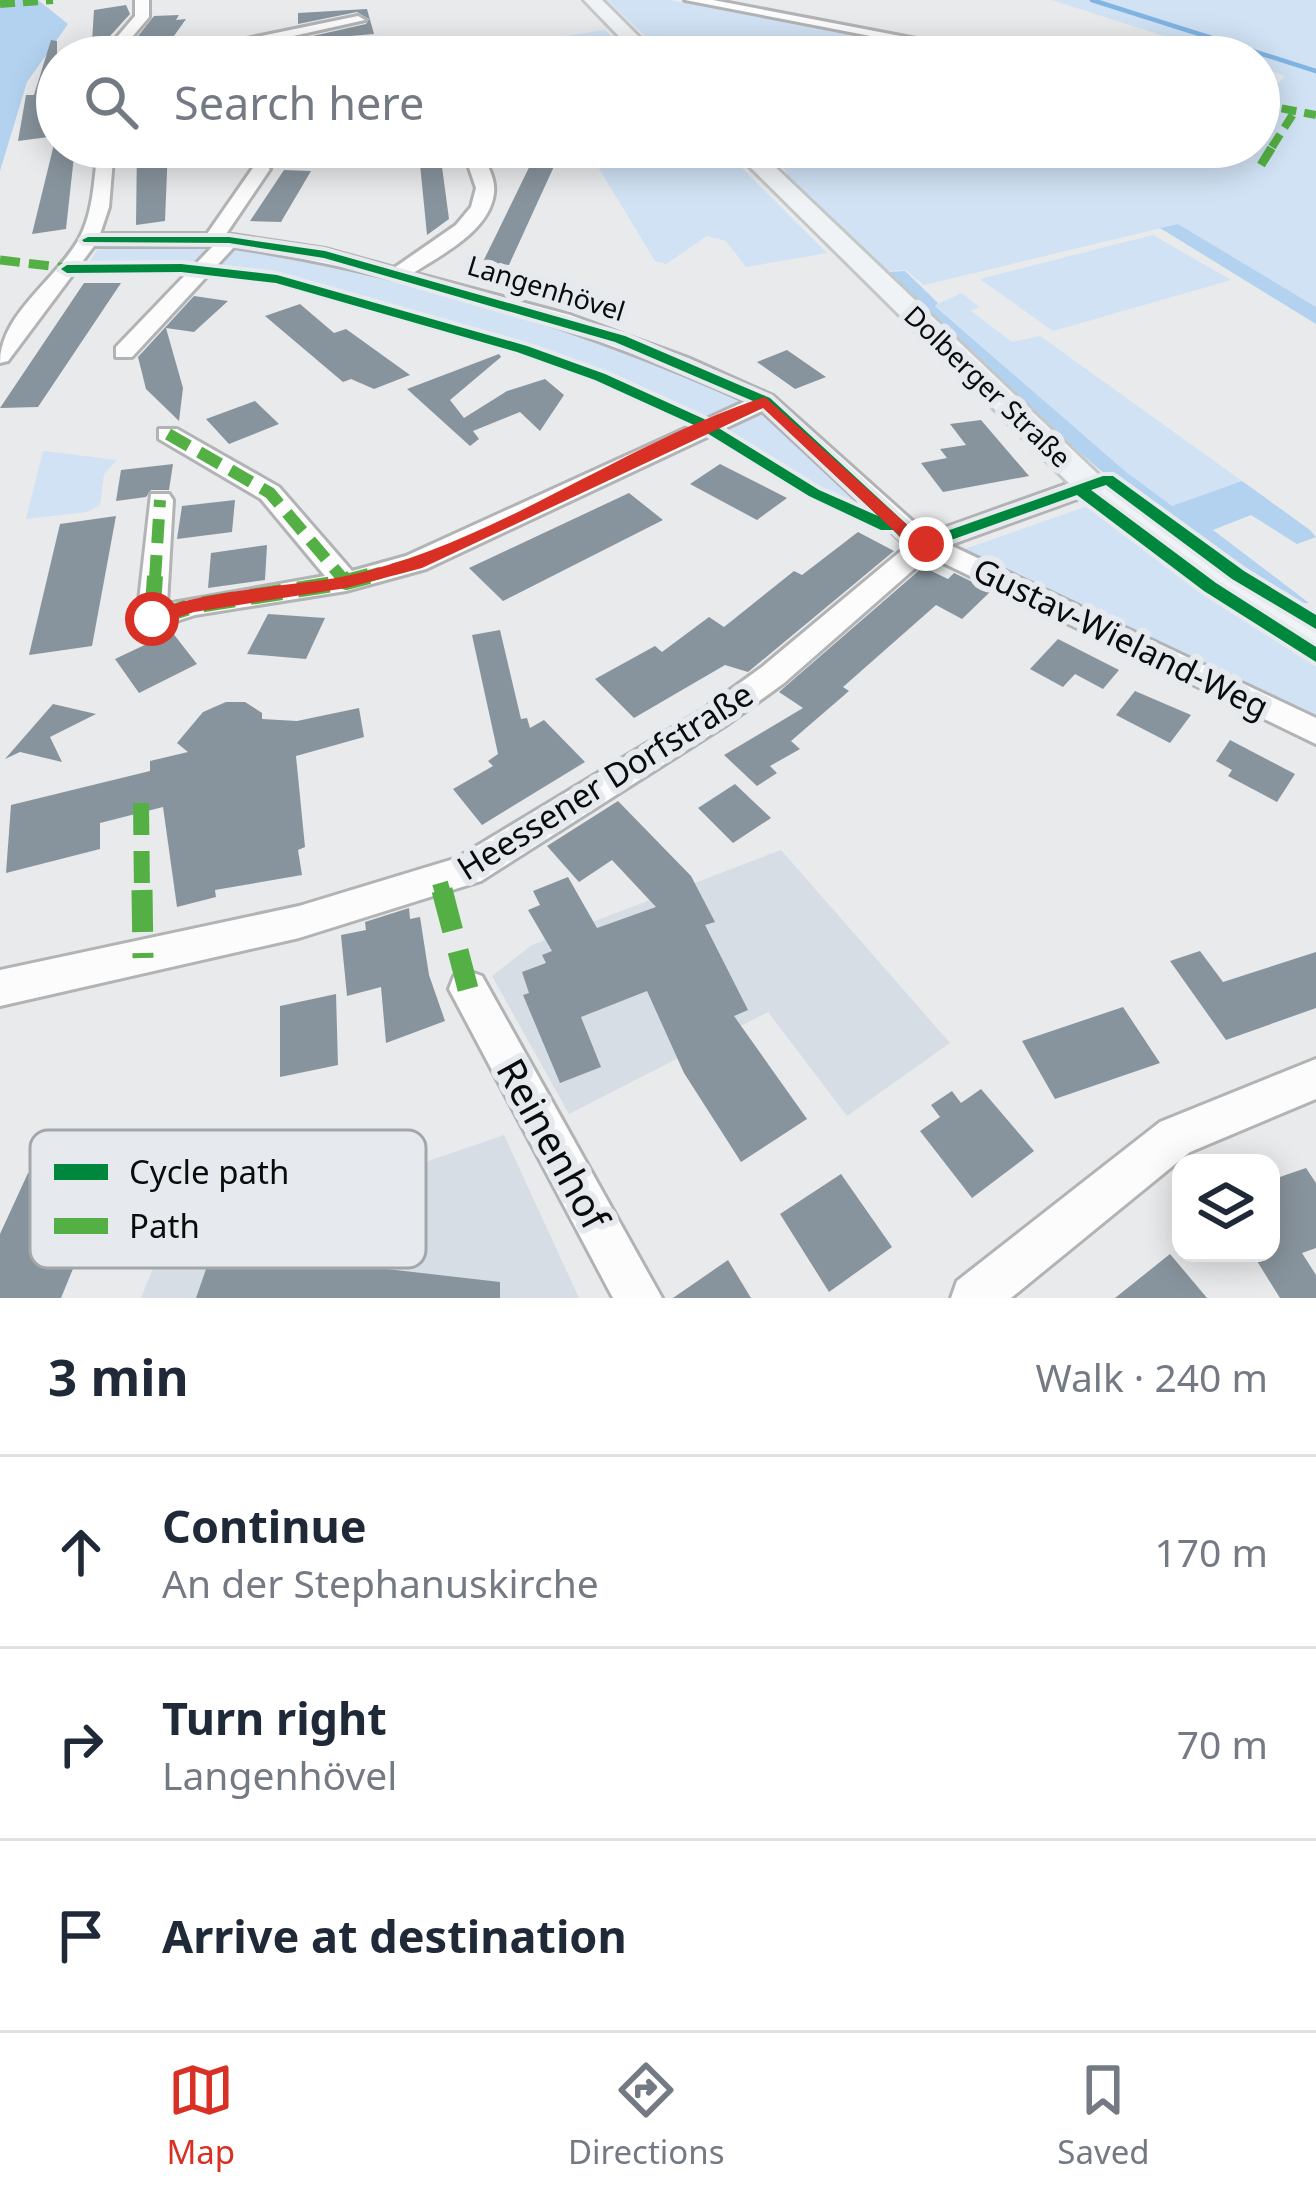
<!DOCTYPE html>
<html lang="en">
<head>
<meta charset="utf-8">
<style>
	body { margin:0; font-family:"Noto Sans",sans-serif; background:#f6f6f7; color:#1f2937 }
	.controls { position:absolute; right:36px; bottom:36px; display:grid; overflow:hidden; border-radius:24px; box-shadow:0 6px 30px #0003 }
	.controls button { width:108px; height:108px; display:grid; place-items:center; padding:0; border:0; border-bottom:3px solid #e0e1e3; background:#fff; color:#1f2937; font:60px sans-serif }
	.stop { position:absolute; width:36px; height:36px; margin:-27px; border:9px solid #d93025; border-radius:50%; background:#fff }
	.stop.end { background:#d93025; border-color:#fff; box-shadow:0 3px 12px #0008 }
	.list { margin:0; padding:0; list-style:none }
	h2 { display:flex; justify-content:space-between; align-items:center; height:156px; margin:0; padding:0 48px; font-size:51px }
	h2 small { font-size:39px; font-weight:400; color:#747a83 }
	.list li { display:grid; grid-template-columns:78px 1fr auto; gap:36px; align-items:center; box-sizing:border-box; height:192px; padding:0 48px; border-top:3px solid #e0e1e3 }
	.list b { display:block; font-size:45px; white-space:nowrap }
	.list p { margin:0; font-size:39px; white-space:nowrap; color:#747a83 }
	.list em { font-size:39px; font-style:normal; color:#747a83 }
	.icon { flex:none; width:66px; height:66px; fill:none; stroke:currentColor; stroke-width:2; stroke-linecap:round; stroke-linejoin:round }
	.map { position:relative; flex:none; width:1316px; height:1298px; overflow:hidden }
	.search { position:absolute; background:#fff; box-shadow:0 6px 30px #0003; left:36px; right:36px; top:36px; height:132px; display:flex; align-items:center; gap:30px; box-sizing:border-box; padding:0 42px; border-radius:66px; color:#747a83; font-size:45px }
	.sheet { height:732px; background:#fff }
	nav { display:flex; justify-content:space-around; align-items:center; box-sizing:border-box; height:168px; border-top:3px solid #e0e1e3; background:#fff; font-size:33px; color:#747a83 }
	nav a { display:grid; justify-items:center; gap:6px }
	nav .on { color:#d93025 }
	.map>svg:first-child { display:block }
	.built { fill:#d7dde4 }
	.green { fill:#d0e2f4 }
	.forest { fill:#b2d2f0 }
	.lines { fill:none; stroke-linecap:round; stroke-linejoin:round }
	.stream { stroke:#80b4e2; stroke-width:4.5 }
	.building { fill:#88949d }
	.minor-casing { stroke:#b2b3b5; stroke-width:6 }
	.major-casing { stroke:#c6c7c7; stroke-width:6 }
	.minor { fill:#fcfcfc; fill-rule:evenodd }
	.major { fill:#f0f3f6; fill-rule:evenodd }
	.quiet-far4 { stroke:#54b044; stroke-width:8; stroke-dasharray:15 8; stroke-linecap:butt }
	.quiet-far3 { stroke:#54b044; stroke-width:9; stroke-dasharray:20 9; stroke-linecap:butt }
	.quiet-far2 { stroke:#54b044; stroke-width:12; stroke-dasharray:24 12; stroke-linecap:butt }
	.quiet-far1 { stroke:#54b044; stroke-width:16; stroke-dasharray:32 16; stroke-linecap:butt }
	.quiet { stroke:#54b044; stroke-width:21; stroke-dasharray:42 21; stroke-linecap:butt }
	.cycleway-casing { stroke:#e6eaee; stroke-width:8 }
	.cycleway { fill:#00873e; fill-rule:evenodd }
	.route { fill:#d93025 }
	.labels { text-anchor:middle; stroke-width:12; stroke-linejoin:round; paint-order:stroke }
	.far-street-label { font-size:27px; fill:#0a0b0d; stroke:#e6eaee }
	.street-label { font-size:33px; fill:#0a0b0d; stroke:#e6eaee }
	.near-street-label { font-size:39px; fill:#0a0b0d; stroke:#e6eaee }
	.key { fill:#e6eaee; stroke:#a4a7aa; stroke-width:3 }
	.key-label { font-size:33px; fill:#0a0b0d }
</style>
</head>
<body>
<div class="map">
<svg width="1316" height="1298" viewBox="0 0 1316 1298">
	<rect width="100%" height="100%" fill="#e8eaec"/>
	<path class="built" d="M781,850L950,1043L847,1116L768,1012L569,1114L492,976L532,945Z
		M504,1135L579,1298H141L185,1189L286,1210Z"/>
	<path class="green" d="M607,0H669L975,57H667Z
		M1052,0H1316V307L1178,224L924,285L906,270L887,271L784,175L788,173L762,147H1259L1262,101L1285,76L1259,67V57H1229Z
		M605,30L632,57H469L465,51Z
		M586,147H721L827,253L746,267L726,241L707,236L666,264L655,261Z
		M1153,235L1231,280L1053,331L980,279Z
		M125,245H213L308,258L548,322L663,363L739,398L767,416L864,507L859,511L787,473L703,420L586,366L535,350L283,277L176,264L88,265L97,250Z
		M962,293L979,307L971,311L1012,342L1040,336L1242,481L1172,506L1126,473L935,305Z
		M43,451L117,460L104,474L100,505L87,512L26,519Z
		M1088,506L1316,664V722L956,552Z"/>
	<path class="forest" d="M0,0H38L68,24L27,82L0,171Z
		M1178,224L1316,307V324L1160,228Z
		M905,271L938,303L935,306L1126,472L1172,506L1242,481L1310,530L1316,537L1297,544L1251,515L1213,530L1309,603C1230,607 950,336 887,272Z"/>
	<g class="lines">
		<path class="stream" d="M1092,0L1316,71"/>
	</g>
	<path class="building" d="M126,5L130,14L91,57L94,10Z
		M367,9L374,34L338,37L339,48L220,57L366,24L369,19L357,12L298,24V13Z
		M179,15L176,20L186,19L169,43L130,46L154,16Z
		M51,40L57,41V147H75L66,229L32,234L56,136L18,141L26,95H34Z
		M137,147H168L165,221L136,225Z
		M539,147L561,151L503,278L478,272Z
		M440,152L449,219L427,235L419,154Z
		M284,170L311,171L281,222L250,221Z
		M84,283H121L38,407L0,408Z
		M194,296L228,301L194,332L166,328L183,388L179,421L146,389L138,357Z
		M300,304L334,333L346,329L410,375L374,389L351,379L343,382L265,316Z
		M787,350L826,377L795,389L757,362Z
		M499,354L501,357L450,400L464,418L507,391L545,379L564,395L540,431L520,412L473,431L479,439L470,446L407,389Z
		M255,401L279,424L229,444L206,419Z
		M981,420L1029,476L943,492L921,463L947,458L940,449L966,445L950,424Z
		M173,464L169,490H151L146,497L116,501L121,470Z
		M720,464L787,498L757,520L690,484Z
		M629,493L663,520L503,601L469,568Z
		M235,500L232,532L177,539L182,506Z
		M116,516L92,646L29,655L60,524Z
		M858,532L894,551L748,672L725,665L634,718L595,679L655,646L662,652L709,617L724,627L794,571L802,575Z
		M267,545L265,580L208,588L211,553Z
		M923,567L948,579L954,573L991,591L962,619L936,605L843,687L849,691L791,741L800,749L770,766L777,773L757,786L724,755L803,708L779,692Z
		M268,614L325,618L306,659L247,654Z
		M500,630L521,719L527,718L530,728L544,720L585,762L482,825L453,789L493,766L488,761L498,754L472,635Z
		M172,632L197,664L139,693L115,659Z
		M1058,639L1119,670L1103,689L1075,674L1063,687L1030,669Z
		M1135,691L1191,715L1170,743L1116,715Z
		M245,702L262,713V719L297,721L359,708L364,737L296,756L305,847L298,850L302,875L215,890L216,897L177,907L163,807L100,823V849L6,873L11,805L150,771V761L188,752L177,743L203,712L226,702Z
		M53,704L96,714L50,737L62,762L20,752L5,759Z
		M1230,740L1295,774L1277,802L1228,776L1232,770L1216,761Z
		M735,784L771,818L733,843L698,808Z
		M618,801L691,876L715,922L705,925L748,1010L734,1016L807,1119L741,1162L684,1073L647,991L581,1017L601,1067L560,1083L523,995L529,993L522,972L546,963L542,955L552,951L528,910L540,905L533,891L568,877L597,928L656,907L612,860L579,882L547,846Z
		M409,908L410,919L420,917L429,975L445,1021L386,1043L381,987L347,996L341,935L366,930L365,922Z
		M1200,951L1223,982L1316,952V1008L1226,1040L1170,961Z
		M336,994L338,1065L280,1077V1006Z
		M1123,1007L1160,1063L1055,1099L1022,1041Z
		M981,1089L1034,1151L972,1198L920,1131L940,1117L931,1105L952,1091L961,1103Z
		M1306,1168L1316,1183V1248L1302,1253L1316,1275V1298H1280L1252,1253H1271V1180Z
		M28,1173L109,1181L61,1298H0V1234Z
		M841,1174L892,1247L829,1292L780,1214Z
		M213,1249L500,1282V1298H196Z
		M1170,1254L1207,1298H1115Z
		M728,1260L751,1298H673Z"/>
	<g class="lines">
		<defs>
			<path id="minor" d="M135,0H149V17L120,51L222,44L358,16L365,20L222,52L100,57L135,16Z
				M685,0H713L1010,57H979Z
				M98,147H114L109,207L100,234H207L255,165L261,164L270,169L226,234L325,249L394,268L456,225L471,207L476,188L462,147H478C485,161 496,177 494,193C490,231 441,255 413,273L570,315L688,358L773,396L927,534L1081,479H1099L1103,485L1099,491L950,545L1316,718V744L929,556L784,683L726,725L481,881L299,938L0,1006V970L299,906L457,858L704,709L762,667L907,546L762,411L426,569L346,591L195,615L152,629L142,626L137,619L151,494H169L173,500L167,604L325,576L261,499L159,439V429H177L279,487L352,571L406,556L746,401C583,328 410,274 234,247L132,357H116V347L213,246H94L8,361L0,363C0,314 56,280 79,239C94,211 94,178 98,147Z
				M468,971L482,976L662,1298H613L449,989L454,976Z
				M1316,1059V1099L1190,1152L1011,1298H951L957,1281L1160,1122Z"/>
			<path id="major" d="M584,0H602L659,57H639Z
				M730,147H754L1102,478L1316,621V654L1302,650L1078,492Z"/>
		</defs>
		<use href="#minor" class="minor-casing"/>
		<use href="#major" class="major-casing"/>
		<use href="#minor" class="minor"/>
		<use href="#major" class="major"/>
		<path class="quiet-far4" d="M0,4L53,0
			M1259,104L1316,115
			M1272,147L1295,111"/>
		<path class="quiet-far3" d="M1261,165L1274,144
			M0,260L76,269"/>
		<path class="quiet-far2" d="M168,434L270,493L343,579
			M155,579L160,500
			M358,579L416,563"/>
		<path class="quiet-far1" d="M155,576L152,619L192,606L346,582
			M341,576L346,582L369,576
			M141,803L142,893
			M440,883L443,893"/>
		<path class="quiet" d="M142,890L143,958
			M442,890L468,989"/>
		<defs>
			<path id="cycleway" d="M88,237H229L325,251L625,336L770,398L915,532L927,538L1103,476H1113L1244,571L1316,615V629L1232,579L1106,485L1091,490L1216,583L1316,647V662L1204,591L1077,495L926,549L903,540L893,530H881L809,496L694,425L595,380L517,352L276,283L181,272L67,273L61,269L67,265L181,264L277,275L527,346L605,374L704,419L819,490L878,516L760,404L615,342L324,258L229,243L84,242L82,240Z"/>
		</defs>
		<use href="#cycleway" class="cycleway-casing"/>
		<use href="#cycleway" class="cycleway"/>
	</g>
	<path class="route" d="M765,397L915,532L932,540V548L903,539L763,408L422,568L346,588L194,612L152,626L143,619C174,591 300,586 346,576C493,545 623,443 765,397Z"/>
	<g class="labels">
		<g class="far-street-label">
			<text transform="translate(546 289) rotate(17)" y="9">Langenhövel</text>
			<text transform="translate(987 387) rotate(44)" y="9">Dolberger Straße</text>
		</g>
		<g class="street-label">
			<text transform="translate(1121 638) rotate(26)" y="12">Gustav-Wieland-Weg</text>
			<text transform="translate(605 781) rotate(-32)" y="12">Heessener Dorfstraße</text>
		</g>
		<g class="near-street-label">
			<text transform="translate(553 1144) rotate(61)" y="14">Reinenhof</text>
		</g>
	</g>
	<rect x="30" y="1130" width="396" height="138" rx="18" class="key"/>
	<rect x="54" y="1164" width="54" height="16" fill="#00873e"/>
	<rect x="54" y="1218" width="54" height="16" fill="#54b044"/>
	<g class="key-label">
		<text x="129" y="1184">Cycle path</text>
		<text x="129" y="1238">Path</text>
	</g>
</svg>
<div class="controls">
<button><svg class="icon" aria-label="layers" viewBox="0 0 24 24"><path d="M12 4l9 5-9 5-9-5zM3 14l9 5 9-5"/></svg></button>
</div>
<div class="stop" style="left:152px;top:619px"></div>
<div class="stop end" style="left:926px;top:544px"></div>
<div class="search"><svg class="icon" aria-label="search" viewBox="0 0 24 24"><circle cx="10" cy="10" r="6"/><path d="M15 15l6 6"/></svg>Search here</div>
</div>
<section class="sheet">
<h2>3 min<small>Walk · 240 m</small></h2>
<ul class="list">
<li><svg class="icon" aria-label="ahead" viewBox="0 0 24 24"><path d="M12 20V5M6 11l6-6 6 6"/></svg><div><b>Continue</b><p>An der Stephanuskirche</p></div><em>170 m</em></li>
<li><svg class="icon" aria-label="right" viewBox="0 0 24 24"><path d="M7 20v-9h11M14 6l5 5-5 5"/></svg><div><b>Turn right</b><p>Langenhövel</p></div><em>70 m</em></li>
<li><svg class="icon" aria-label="arrive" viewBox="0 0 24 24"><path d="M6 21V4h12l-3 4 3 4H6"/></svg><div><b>Arrive at destination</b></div></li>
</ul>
</section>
<nav>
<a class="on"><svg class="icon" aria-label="map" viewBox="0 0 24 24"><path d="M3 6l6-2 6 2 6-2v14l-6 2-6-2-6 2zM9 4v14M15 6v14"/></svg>Map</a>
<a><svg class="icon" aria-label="directions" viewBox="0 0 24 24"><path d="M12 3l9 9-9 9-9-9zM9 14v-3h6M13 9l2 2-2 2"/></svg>Directions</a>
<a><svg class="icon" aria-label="saved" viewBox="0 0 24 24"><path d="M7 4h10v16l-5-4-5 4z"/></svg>Saved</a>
</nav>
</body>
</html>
